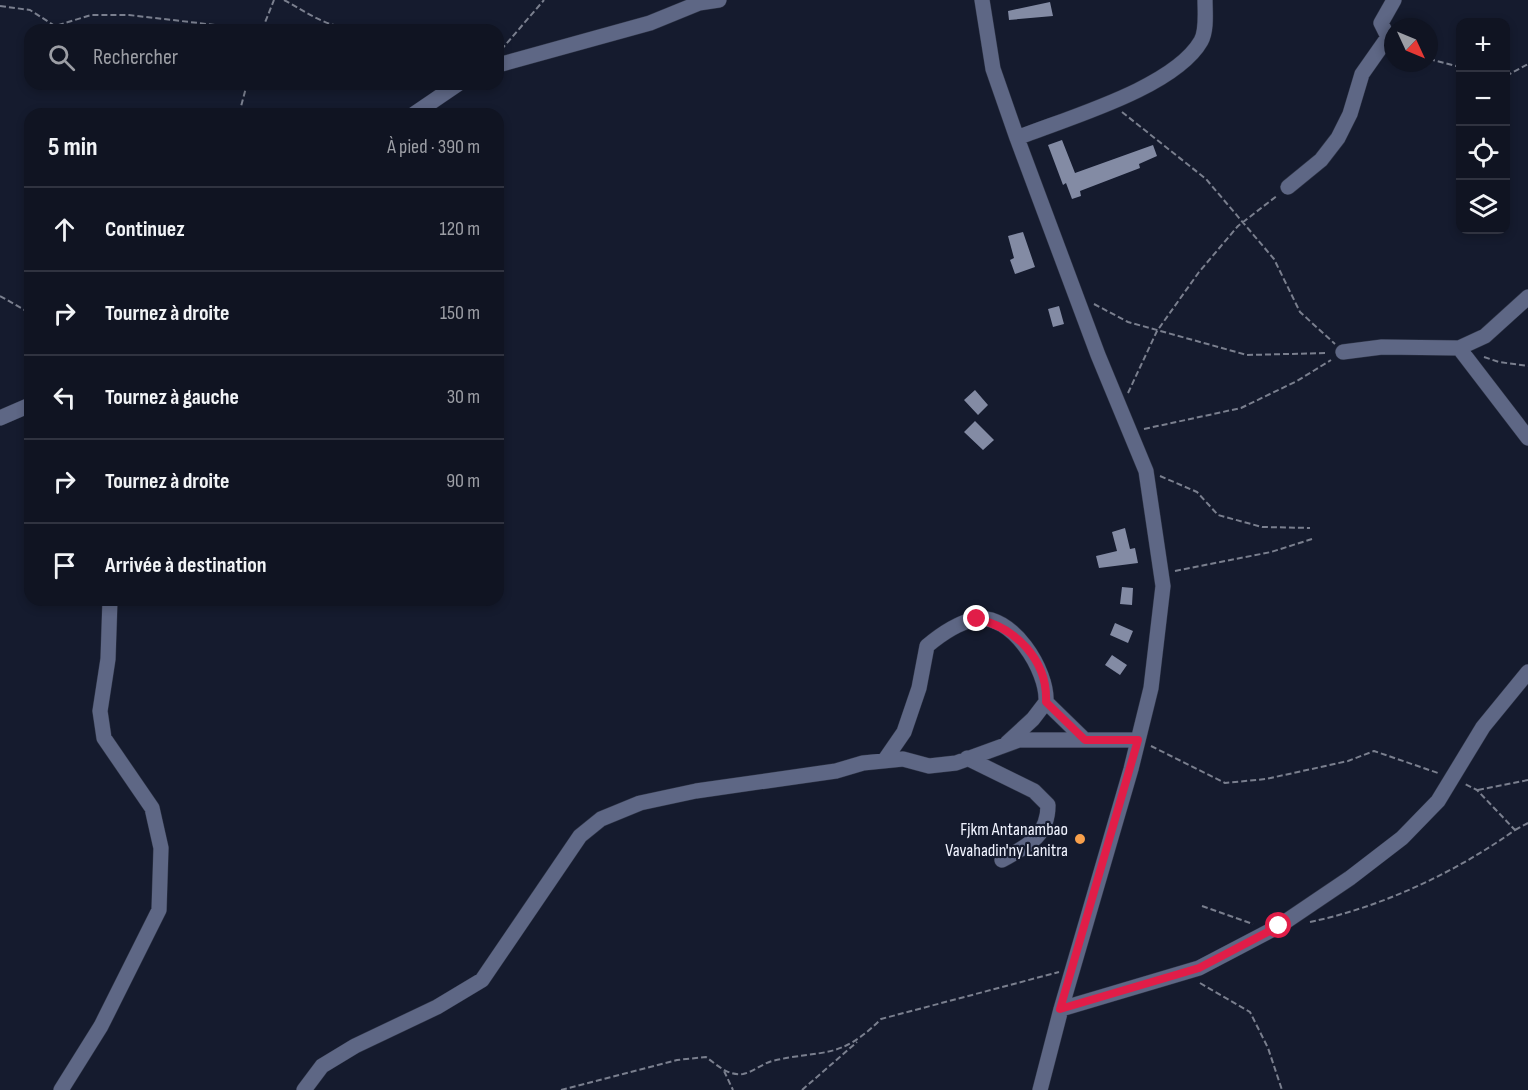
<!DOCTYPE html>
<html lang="fr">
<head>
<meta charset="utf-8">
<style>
	body { margin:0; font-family:"Sofia Sans Condensed",sans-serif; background:#191d2a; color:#f1f3f6 }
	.controls { position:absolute; right:18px; top:18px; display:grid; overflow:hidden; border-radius:12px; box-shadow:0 3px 9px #0003 }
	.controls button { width:54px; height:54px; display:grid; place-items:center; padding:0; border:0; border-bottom:2px solid #303340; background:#101422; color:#f1f3f6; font:30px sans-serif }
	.compass { position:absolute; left:1384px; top:18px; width:54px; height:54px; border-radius:50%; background:#101422; box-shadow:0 3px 9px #0003; rotate:134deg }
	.stop { position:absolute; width:18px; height:18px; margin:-14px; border:4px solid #e11d48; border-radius:50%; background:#fff }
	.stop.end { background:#e11d48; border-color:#fff; box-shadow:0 2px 6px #0008 }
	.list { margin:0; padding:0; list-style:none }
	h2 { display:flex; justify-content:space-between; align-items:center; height:78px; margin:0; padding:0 24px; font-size:26px }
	h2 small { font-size:20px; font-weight:400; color:#9c9ea5 }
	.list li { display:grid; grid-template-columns:39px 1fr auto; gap:18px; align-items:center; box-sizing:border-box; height:84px; padding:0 24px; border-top:2px solid #303340 }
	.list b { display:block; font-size:22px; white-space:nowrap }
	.list em { font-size:20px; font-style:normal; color:#9c9ea5 }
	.icon { flex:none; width:33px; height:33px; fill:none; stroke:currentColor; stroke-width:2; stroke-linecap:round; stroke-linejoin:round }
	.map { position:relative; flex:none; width:1528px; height:1090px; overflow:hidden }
	.search { position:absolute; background:#101422; box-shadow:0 3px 9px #0003; left:24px; top:24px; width:480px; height:66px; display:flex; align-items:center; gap:15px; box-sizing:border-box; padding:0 21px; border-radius:18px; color:#9c9ea5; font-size:22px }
	.panel { position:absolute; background:#101422; box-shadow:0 3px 9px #0003; left:24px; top:108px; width:480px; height:498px; border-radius:18px }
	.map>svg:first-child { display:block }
	.building { fill:#838ba4 }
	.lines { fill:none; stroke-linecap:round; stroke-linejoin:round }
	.minor-casing { stroke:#2f3547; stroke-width:16 }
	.path { stroke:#7a7f8e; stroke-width:2; stroke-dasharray:6 3; stroke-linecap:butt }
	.minor { stroke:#5e6785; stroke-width:15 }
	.route { stroke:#e11d48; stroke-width:8 }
	.poi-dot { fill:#f8a04b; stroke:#151b2e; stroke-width:2 }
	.labels { text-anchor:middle; stroke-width:4.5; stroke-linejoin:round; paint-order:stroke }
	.poi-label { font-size:18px; fill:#f0f3ff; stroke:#151b2e; text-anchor:end }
</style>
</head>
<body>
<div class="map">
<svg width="1528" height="1090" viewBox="0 0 1528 1090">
	<rect width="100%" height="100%" fill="#151b2e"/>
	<path class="building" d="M1050,2L1053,16L1009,20L1008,11Z
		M1062,140L1075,173L1153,145L1157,156L1139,164L1140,168L1080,191L1081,196L1072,199L1066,183L1063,185L1048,145Z
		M1023,232L1035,267L1015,274L1010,260L1014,258L1008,236Z
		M1059,306L1064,324L1053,327L1048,309Z
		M975,390L988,405L978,415L964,400Z
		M975,421L994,440L983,450L964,432Z
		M1125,528L1130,549L1135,548L1138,563L1099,568L1096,556L1117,551L1112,532Z
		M1122,587L1133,588L1132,605L1120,604Z
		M1115,623L1133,631L1128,643L1110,635Z
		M1112,655L1127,665L1120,675L1105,665Z"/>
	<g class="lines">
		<defs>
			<path id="minor" d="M982,0L993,69L1017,138L1098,355L1146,471L1163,586L1151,688L1131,769L1061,1009L1040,1090
				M498,65L650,23L699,3L719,0
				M414,114L458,84
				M1017,138C1067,118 1174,88 1201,41C1207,30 1205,12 1205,0
				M1288,187L1321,160L1338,138L1350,114L1362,74L1388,37L1381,23L1394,0
				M1459,348L1528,438
				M1343,352L1382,347L1459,348L1485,336L1528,297
				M0,418L30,405
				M1007,743L1033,719L1046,702
				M967,758L1034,791L1048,805C1048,837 1027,846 1002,860
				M884,761L904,732L919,688L927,646C940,635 958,623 975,619C1012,612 1048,671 1046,702L1085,740
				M1061,1009L1199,968L1279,926L1350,878L1402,838L1438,801L1483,727L1528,672
				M61,1090L101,1026L159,910L161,848L152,808L104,738L100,711L108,659L110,600
				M304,1090L322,1066L355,1046L437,1007L482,980L580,836L601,819L640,803L696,791L836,771L863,763L903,759L929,766L956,763L1019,740H1138"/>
		</defs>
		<use href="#minor" class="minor-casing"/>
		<path class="path" d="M284,0C305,11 324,26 349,28C364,29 376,24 391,30
			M0,6L30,10L55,26L91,15H129L259,30
			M262,30L274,0
			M501,50L544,0
			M1429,59L1460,67
			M1506,76L1528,64
			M1122,112L1206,179L1274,259L1300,312L1335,344
			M239,114L247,84
			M0,296L30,313
			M1094,304L1128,322L1247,355L1328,353
			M1484,357L1499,362L1528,366
			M1128,393L1157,331L1199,272L1238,226L1278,195
			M1144,429L1241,408L1297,381L1331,360
			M1160,476L1197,492L1218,515L1262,527L1310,528
			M1175,571L1271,552L1312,539
			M1151,746L1225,783L1266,779L1348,761L1374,751L1438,773
			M1478,790L1528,780
			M1515,830L1528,823
			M1202,906L1253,924
			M1310,922C1382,907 1456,872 1515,830L1477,790L1463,783
			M1200,983L1250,1012L1268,1048L1282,1090
			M724,1071L733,1090
			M561,1090L677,1060L706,1057C717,1065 728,1076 743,1074C753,1072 762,1064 772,1061C823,1049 839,1061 881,1019L1059,972
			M802,1090L857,1042"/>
		<use href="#minor" class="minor"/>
	</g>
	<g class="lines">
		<path class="route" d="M977,619C1015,627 1048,660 1046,702L1085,740H1138L1060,1009L1199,968L1279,926"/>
	</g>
	<circle class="poi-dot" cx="1080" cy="839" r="6"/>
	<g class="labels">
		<g class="poi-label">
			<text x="1068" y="835">Fjkm Antanambao<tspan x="1068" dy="21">Vavahadin'ny Lanitra</tspan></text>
		</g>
	</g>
</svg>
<div class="controls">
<button>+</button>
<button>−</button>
<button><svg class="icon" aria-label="locate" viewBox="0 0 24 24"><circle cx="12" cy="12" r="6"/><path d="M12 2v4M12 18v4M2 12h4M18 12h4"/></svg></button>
<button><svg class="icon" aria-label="layers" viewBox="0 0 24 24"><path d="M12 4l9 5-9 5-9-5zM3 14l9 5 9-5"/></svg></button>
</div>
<svg class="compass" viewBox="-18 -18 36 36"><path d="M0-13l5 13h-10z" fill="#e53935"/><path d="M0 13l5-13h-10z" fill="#9c9ea5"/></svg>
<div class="stop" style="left:1279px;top:926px"></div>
<div class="stop end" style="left:977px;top:619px"></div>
<div class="search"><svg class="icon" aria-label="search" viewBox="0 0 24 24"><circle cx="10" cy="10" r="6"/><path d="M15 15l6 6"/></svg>Rechercher</div>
<section class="panel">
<h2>5 min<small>À pied · 390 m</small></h2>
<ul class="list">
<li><svg class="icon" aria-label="ahead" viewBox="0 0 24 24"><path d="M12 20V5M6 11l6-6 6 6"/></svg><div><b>Continuez</b></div><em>120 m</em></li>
<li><svg class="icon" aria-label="right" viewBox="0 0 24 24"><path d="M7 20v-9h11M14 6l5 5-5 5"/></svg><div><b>Tournez à droite</b></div><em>150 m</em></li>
<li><svg class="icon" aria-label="left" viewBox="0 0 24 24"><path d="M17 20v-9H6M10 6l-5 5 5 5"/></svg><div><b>Tournez à gauche</b></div><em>30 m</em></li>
<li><svg class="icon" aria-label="right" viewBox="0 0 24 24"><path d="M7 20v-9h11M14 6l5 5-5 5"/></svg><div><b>Tournez à droite</b></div><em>90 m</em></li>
<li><svg class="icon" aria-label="arrive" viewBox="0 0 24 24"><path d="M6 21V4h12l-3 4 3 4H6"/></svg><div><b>Arrivée à destination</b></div></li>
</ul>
</section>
</div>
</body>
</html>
